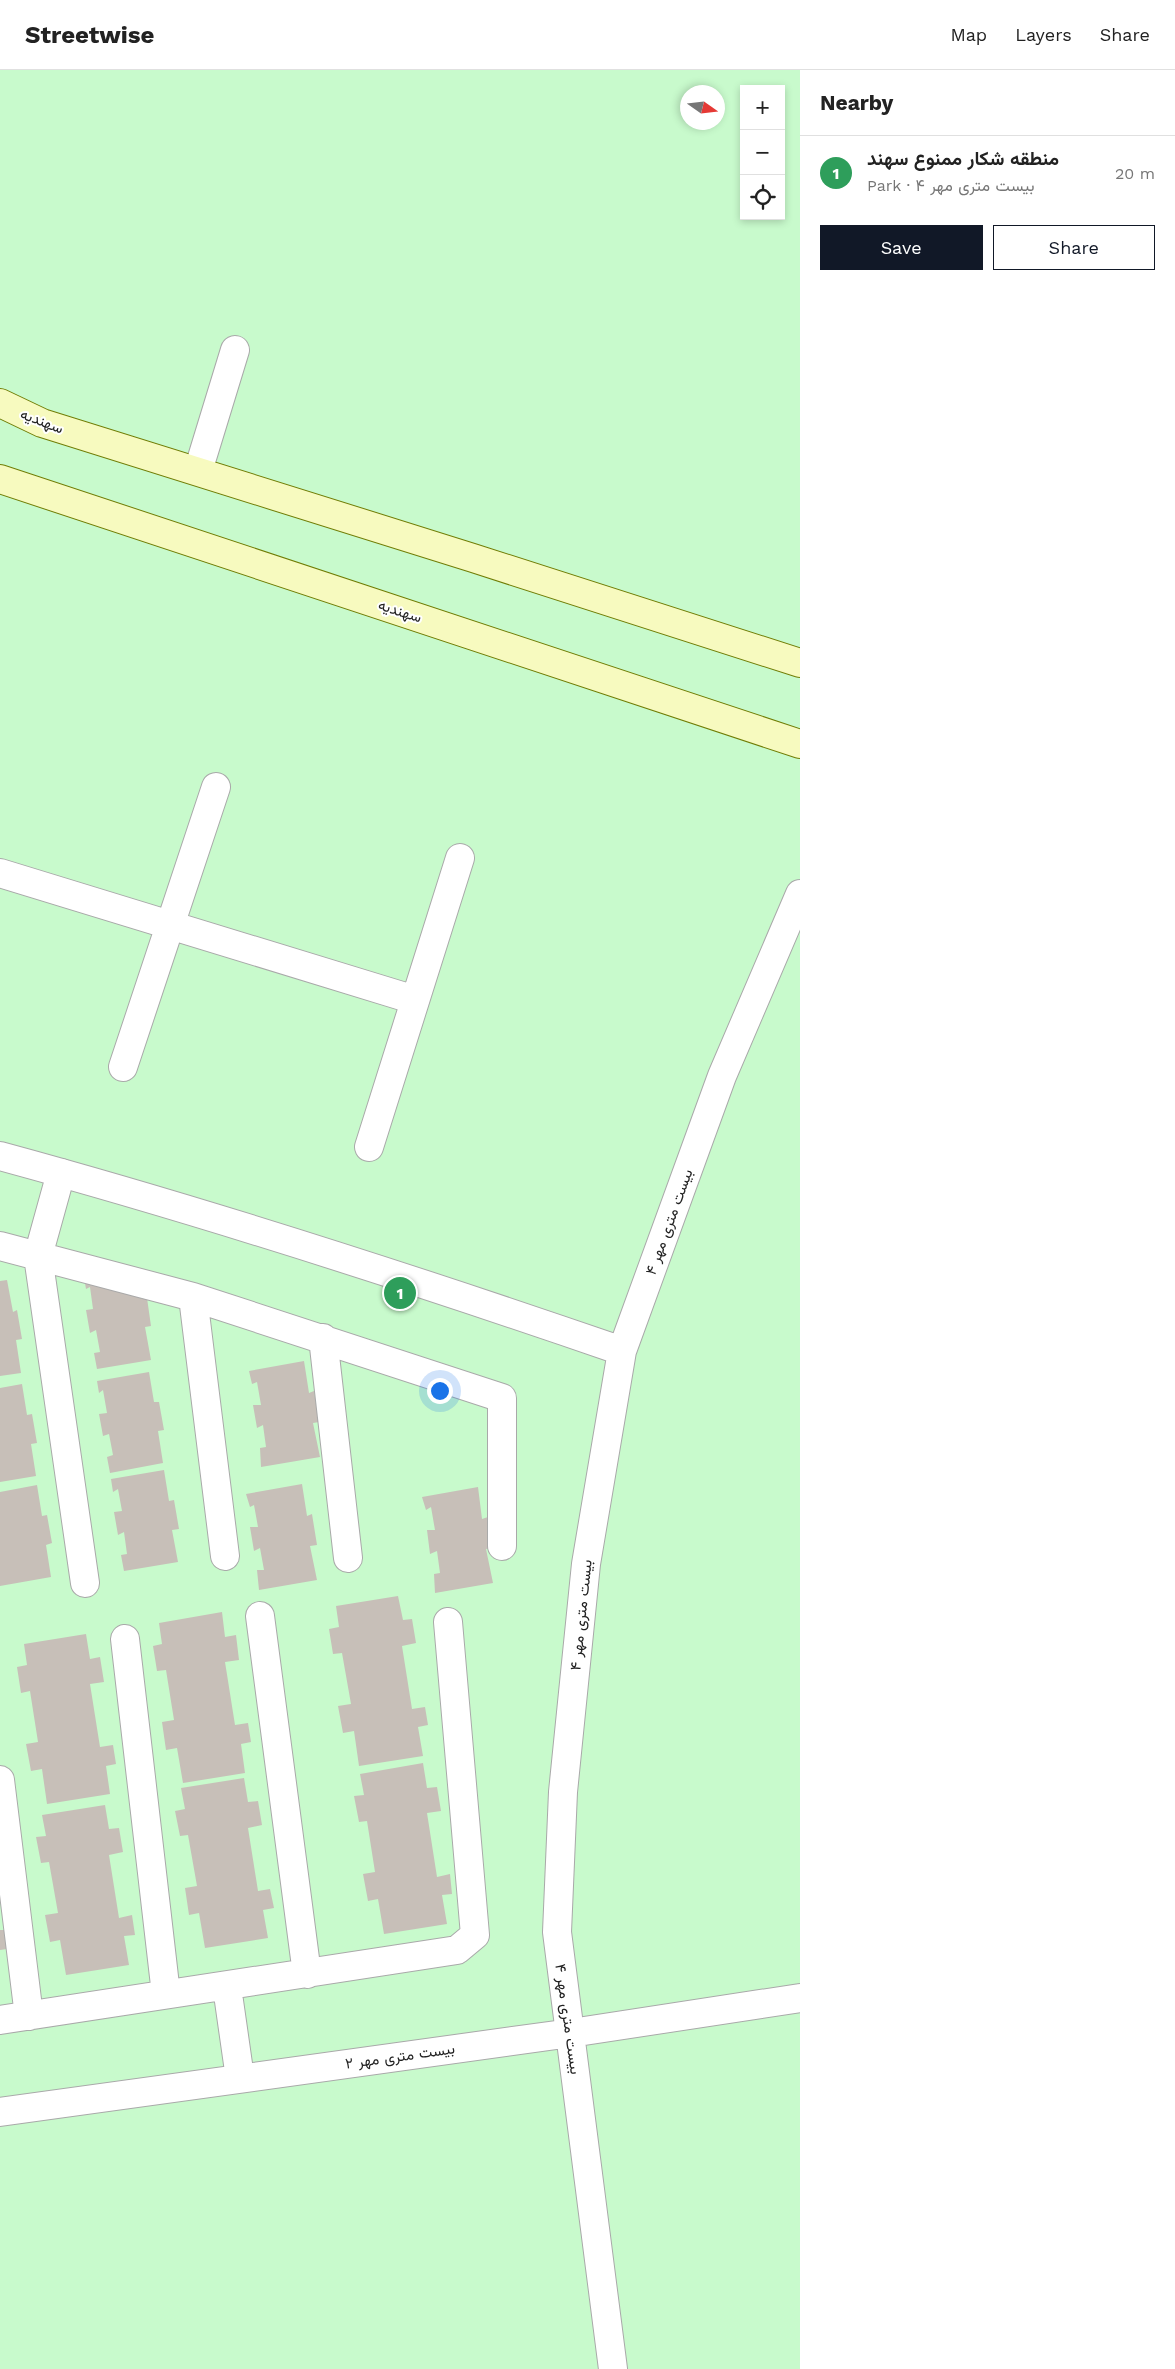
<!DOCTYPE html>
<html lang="en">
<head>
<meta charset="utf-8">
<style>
	body { margin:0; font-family:"Work Sans",Vazirmatn,sans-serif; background:#f2f2f2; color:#222 }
	.controls { position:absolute; right:15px; top:15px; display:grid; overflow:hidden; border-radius:0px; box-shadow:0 2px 8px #0003 }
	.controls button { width:45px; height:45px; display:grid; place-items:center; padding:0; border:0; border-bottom:1px solid #e0e0e0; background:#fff; color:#222; font:25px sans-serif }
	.compass { position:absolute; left:680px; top:15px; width:45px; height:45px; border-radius:50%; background:#fff; box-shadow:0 2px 8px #0003; rotate:104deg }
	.you { position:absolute; left:439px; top:1320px; width:18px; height:18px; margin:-12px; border:4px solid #fff; border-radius:50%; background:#1a73e8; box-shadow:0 0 0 8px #1a73e833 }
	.badge { display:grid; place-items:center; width:32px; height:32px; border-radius:50%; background:#111827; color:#fff; font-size:16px; font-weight:700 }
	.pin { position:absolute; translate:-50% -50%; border:2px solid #fff; box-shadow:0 1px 5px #0006 }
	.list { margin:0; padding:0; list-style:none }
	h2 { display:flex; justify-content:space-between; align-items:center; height:65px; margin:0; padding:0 20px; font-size:21px }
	h2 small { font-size:16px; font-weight:400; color:#767676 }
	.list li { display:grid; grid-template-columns:32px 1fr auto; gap:15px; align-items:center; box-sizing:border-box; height:75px; padding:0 20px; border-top:1px solid #e0e0e0 }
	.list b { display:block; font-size:19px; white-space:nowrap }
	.list p { margin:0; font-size:16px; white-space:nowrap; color:#767676 }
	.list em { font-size:16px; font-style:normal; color:#767676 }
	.actions { display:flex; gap:10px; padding:15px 20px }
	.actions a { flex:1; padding:11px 0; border:1px solid #111827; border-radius:0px; text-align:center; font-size:18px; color:#111827 }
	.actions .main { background:#111827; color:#fff }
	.icon { flex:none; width:28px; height:28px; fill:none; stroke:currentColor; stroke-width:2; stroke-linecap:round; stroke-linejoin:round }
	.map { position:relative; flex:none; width:800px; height:2299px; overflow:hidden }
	header { display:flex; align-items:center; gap:30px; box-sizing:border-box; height:70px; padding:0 25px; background:#fff; border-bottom:1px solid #e0e0e0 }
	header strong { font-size:24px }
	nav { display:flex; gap:28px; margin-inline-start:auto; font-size:18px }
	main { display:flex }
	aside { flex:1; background:#fff }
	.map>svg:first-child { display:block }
	.park { fill:#c8facc; fill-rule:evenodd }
	.building { fill:#c7bfb8 }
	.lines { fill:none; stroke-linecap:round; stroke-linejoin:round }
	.minor-casing { stroke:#a9a9a9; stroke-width:30 }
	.tertiary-casing { stroke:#a9a9a9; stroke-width:30 }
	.secondary-casing { stroke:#707d05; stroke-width:30 }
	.minor { stroke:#fff; stroke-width:28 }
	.tertiary { stroke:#fff; stroke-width:28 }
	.secondary { stroke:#f7fabf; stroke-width:28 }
	.labels { text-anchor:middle; stroke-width:4; stroke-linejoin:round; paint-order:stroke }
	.street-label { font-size:15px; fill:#222; stroke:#fff }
</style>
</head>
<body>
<header>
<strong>Streetwise</strong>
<nav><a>Map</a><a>Layers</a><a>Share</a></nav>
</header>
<main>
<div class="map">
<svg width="800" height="2299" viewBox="0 0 800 2299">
	<rect width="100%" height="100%" fill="#f2efe9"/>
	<path class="park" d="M0,0H800V2299H0ZM744,19H781V146H744ZM688,22H718V52H688Z"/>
	<path class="building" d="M136,1198L141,1229L147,1228L151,1256L145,1257L151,1290L97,1299L94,1283L100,1282L96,1260L90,1263L86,1240L93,1239L90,1217L86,1219L84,1207Z
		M7,1210L13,1242L17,1240L22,1269L16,1270L21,1303L0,1306V1211Z
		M304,1291L309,1323L314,1321L319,1352L313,1353L320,1387L261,1397L260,1378L266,1377L263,1355L257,1358L253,1335H261L257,1312L252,1314L249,1301Z
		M149,1302L154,1332H159L164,1360L158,1361L163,1393L110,1403L107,1387L113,1385L109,1364L103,1366L99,1344L107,1343L103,1320L99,1323L97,1311Z
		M22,1314L27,1345L32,1344L37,1373L31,1374L36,1406L0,1412V1318Z
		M164,1400L169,1431L174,1430L179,1459L172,1460L178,1492L124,1501L121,1485L127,1484L124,1462L118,1465L114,1442L122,1441L118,1419L113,1422L111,1409Z
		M302,1414L307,1446L312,1444L317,1475L310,1476L317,1510L259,1520L257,1500H264L260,1478L254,1481L250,1457H258L254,1435L250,1437L246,1424Z
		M37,1415L42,1446L47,1445L52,1473L46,1475L51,1507L0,1516V1422Z
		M478,1417L482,1449L488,1447L492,1478L486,1479L493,1513L435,1523L434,1504L440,1503L437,1481L430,1484L427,1460H435L431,1437L426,1440L422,1427Z
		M398,1526L403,1550L412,1549L416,1573L402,1576L412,1639L425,1637L428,1655L418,1657L423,1686L359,1696L354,1661L343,1663L338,1636L351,1634L342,1583L333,1584L329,1559L339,1557L336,1536Z
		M222,1542L225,1567L236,1565L239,1590L225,1592L235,1655L248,1653L251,1672L241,1674L245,1703L183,1713L177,1678L166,1680L162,1652L174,1650L166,1600L157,1601L153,1576L162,1574L159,1553Z
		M86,1564L90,1589L100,1587L104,1612L90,1614L100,1677L113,1675L116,1694L106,1696L110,1724L47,1734L42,1699L31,1701L26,1674L38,1672L30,1621L21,1623L17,1597L27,1595L24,1574Z
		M423,1693L427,1718L437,1717L441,1741L427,1743L437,1807L450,1804L452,1824L442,1825L447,1854L384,1864L378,1829L368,1831L363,1804L375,1802L367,1751L359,1752L354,1726L364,1725L360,1704Z
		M244,1708L248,1732L258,1731L262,1755L248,1758L258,1821L270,1819L274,1838L263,1840L268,1868L205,1878L199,1843L189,1845L185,1818L197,1816L188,1765L180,1766L175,1741L185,1739L181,1718Z
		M105,1735L109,1759L119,1758L123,1782L109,1785L119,1848L132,1845L135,1865L124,1866L129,1895L66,1905L60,1870L50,1872L45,1845L58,1843L49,1792L41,1793L36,1767L46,1766L42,1745Z
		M0,1860H4L7,1879L0,1880Z"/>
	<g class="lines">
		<defs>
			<path id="minor" d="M198,401L235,280
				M0,803L415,930
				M123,997L216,717
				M369,1077L460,788
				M61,1103L38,1186L85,1513
				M0,1176L193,1227L502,1328V1476
				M193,1227L225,1486
				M323,1268L348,1488
				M260,1546L307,1904
				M125,1569L166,1924
				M0,1710L29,1946
				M227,1917L240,2008
				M0,1950L457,1880L475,1865L448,1552"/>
			<path id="tertiary" d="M0,1086C210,1143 416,1210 622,1281
				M0,2042L571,1963L800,1928
				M613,2299L557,1862L563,1722L586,1494L622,1281L722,1006L800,824"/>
			<path id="secondary" d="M0,333L42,353L473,488L800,593
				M0,409L800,674"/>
		</defs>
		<use href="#minor" class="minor-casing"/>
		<use href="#tertiary" class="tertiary-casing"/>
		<use href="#secondary" class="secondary-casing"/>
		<use href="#minor" class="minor"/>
		<use href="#tertiary" class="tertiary"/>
		<use href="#secondary" class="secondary"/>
	</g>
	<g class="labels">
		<g class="street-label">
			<text transform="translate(42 351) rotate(21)" y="5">سهندیه</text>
			<text transform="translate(400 541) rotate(18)" y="5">سهندیه</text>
			<text transform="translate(669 1152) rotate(-70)" y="5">بیست متری مهر ۴</text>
			<text transform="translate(581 1545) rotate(-84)" y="5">بیست متری مهر ۴</text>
			<text transform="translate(568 1949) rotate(82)" y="5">بیست متری مهر ۴</text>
			<text transform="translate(400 1986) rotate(-8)" y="5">بیست متری مهر ۲</text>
		</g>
	</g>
</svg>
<div class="controls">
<button>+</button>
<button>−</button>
<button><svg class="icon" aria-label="locate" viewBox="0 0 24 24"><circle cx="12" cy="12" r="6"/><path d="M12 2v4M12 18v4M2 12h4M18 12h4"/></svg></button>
</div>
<svg class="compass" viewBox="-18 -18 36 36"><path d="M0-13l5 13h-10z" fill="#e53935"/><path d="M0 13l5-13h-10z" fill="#767676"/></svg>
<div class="you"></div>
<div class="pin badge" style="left:400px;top:1223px;background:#2e9e5b">1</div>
</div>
<aside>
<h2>Nearby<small></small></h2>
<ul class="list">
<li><span class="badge" style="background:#2e9e5b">1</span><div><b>منطقه شکار ممنوع سهند</b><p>Park · بیست متری مهر ۴</p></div><em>20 m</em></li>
</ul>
<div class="actions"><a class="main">Save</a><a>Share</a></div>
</aside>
</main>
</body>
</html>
